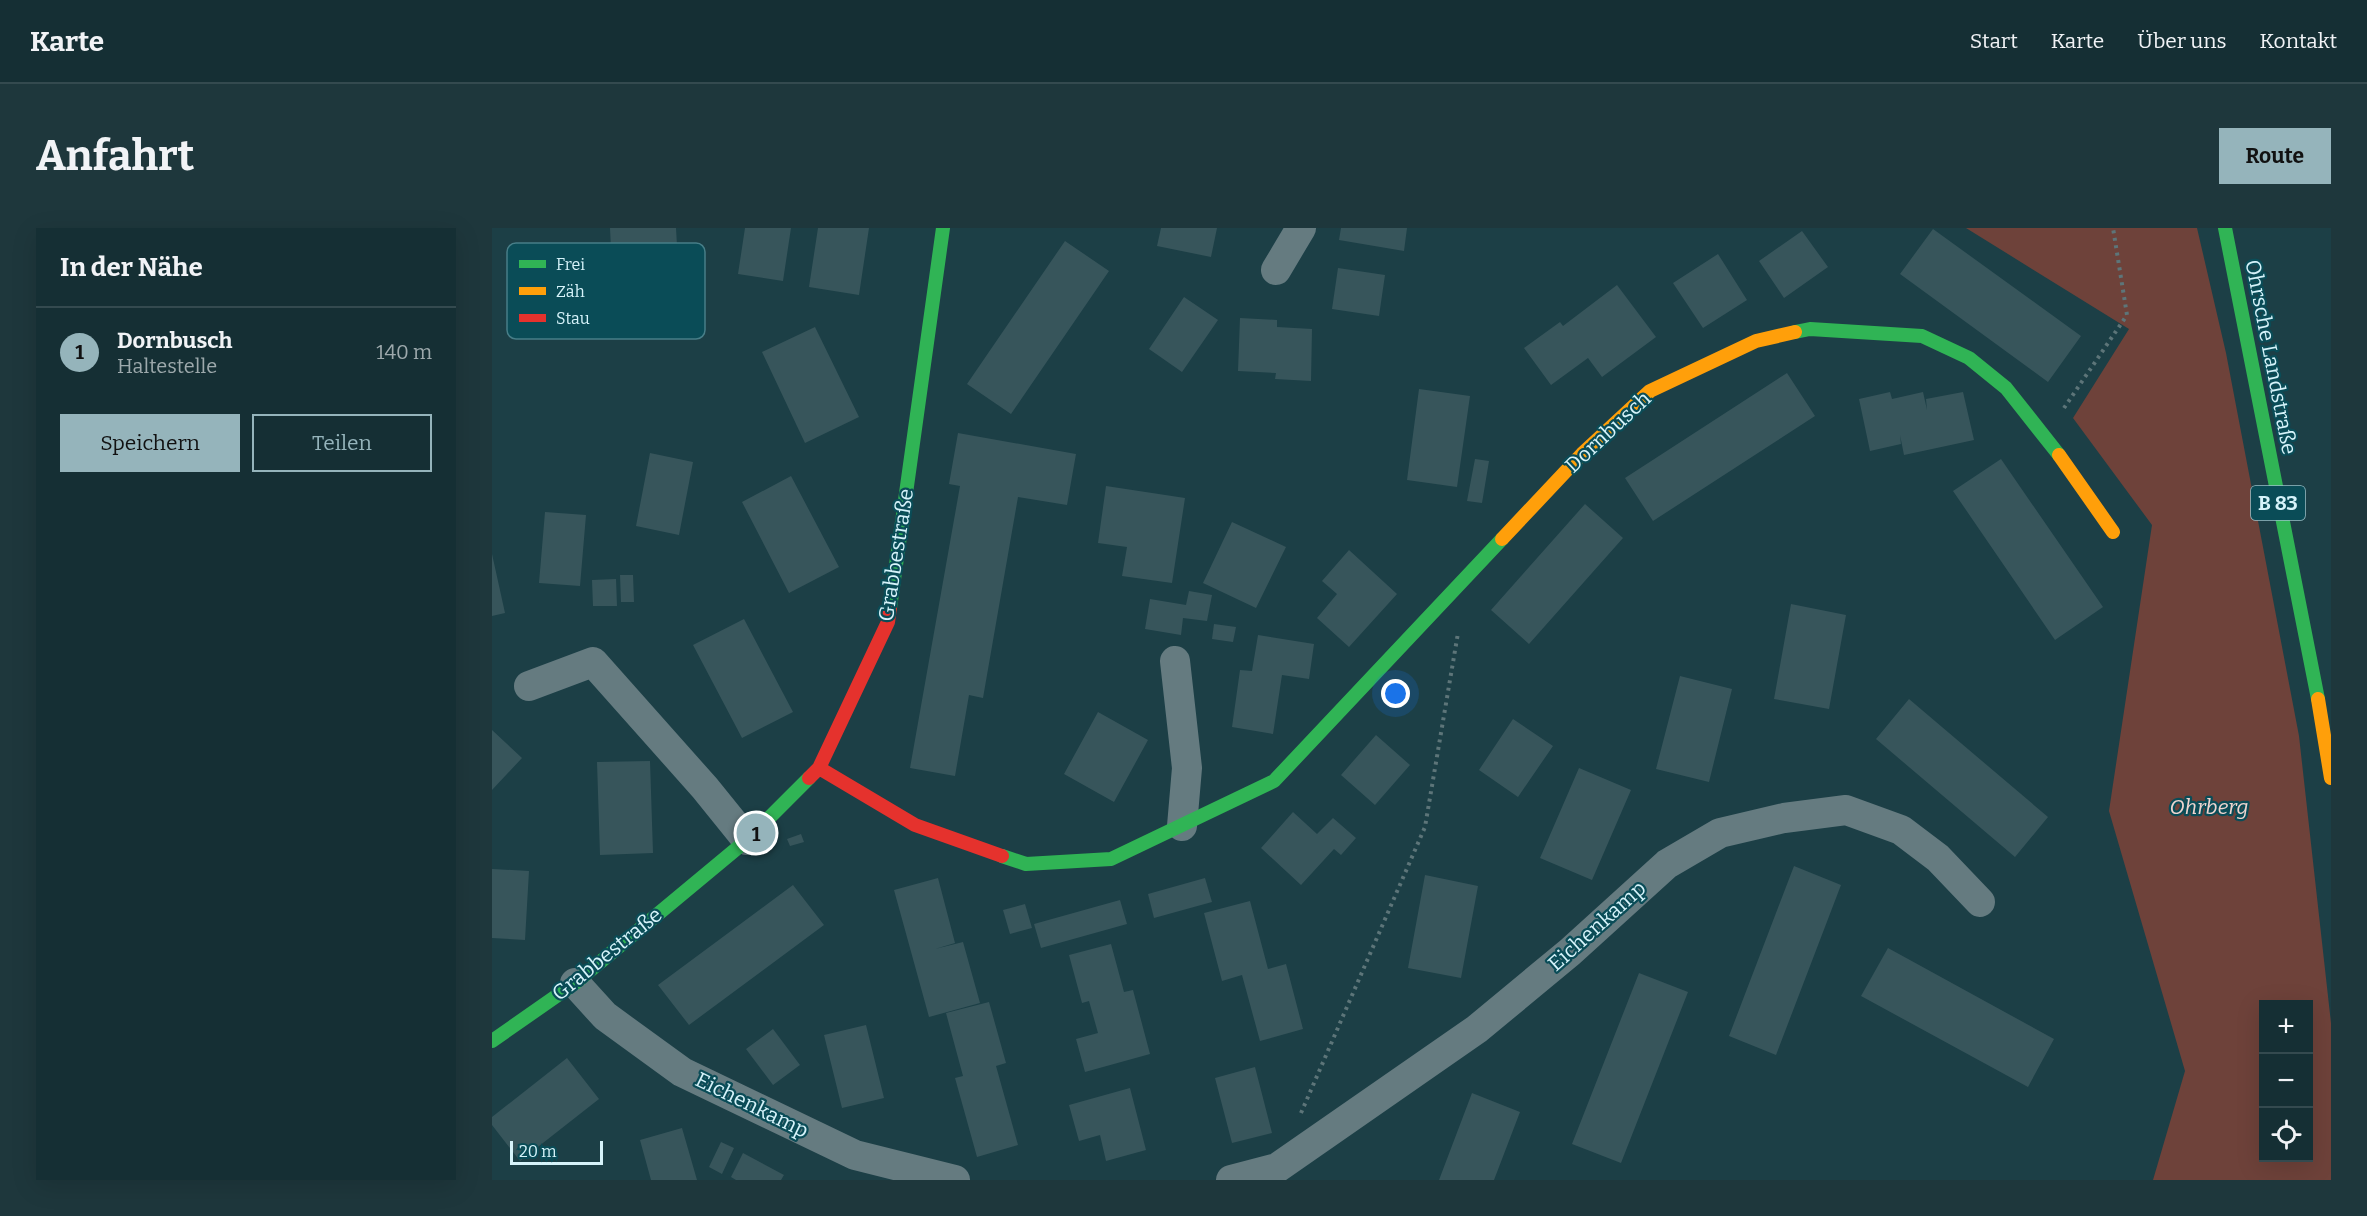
<!DOCTYPE html>
<html lang="de">
<head>
<meta charset="utf-8">
<style>
	body { margin:0; font-family:Bitter,serif; background:#1e373c; color:#f1f3f6 }
	.controls { position:absolute; right:18px; bottom:18px; display:grid; overflow:hidden; border-radius:0px; box-shadow:0 6px 24px #0002 }
	.controls button { width:54px; height:54px; display:grid; place-items:center; padding:0; border:0; border-bottom:2px solid #344a4f; background:#152f34; color:#f1f3f6; font:30px sans-serif }
	.scale { position:absolute; left:18px; bottom:15px; width:93px; box-sizing:border-box; padding-left:6px; border:3px solid #d6f3fa; border-top:0; font-size:16px; line-height:21px; white-space:nowrap; color:#d6f3fa; -webkit-text-stroke:4px #0a4c57; paint-order:stroke }
	.you { position:absolute; left:904px; top:466px; width:21px; height:21px; margin:-15px; border:4px solid #fff; border-radius:50%; background:#1a73e8; box-shadow:0 0 0 9px #1a73e833 }
	.badge { display:grid; place-items:center; width:39px; height:39px; border-radius:50%; background:#95b4bb; color:#111; font-size:20px; font-weight:700 }
	.pin { position:absolute; translate:-50% -50%; border:3px solid #fff; box-shadow:0 2px 6px #0006 }
	.list { margin:0; padding:0; list-style:none }
	h2 { display:flex; justify-content:space-between; align-items:center; height:78px; margin:0; padding:0 24px; font-size:26px }
	h2 small { font-size:20px; font-weight:400; color:#9da9ac }
	.list li { display:grid; grid-template-columns:39px 1fr auto; gap:18px; align-items:center; box-sizing:border-box; height:90px; padding:0 24px; border-top:2px solid #344a4f }
	.list b { display:block; font-size:22px; white-space:nowrap }
	.list p { margin:0; font-size:20px; white-space:nowrap; color:#9da9ac }
	.list em { font-size:20px; font-style:normal; color:#9da9ac }
	.actions { display:flex; gap:12px; padding:18px 24px }
	.actions a { flex:1; padding:14px 0; border:2px solid #95b4bb; border-radius:0px; text-align:center; font-size:21px; color:#95b4bb }
	.actions .main { background:#95b4bb; color:#111 }
	.icon { flex:none; width:33px; height:33px; fill:none; stroke:currentColor; stroke-width:2; stroke-linecap:round; stroke-linejoin:round }
	.map { position:relative; flex:none; width:1839px; height:952px; overflow:hidden; border-radius:0px }
	header { display:flex; align-items:center; gap:36px; box-sizing:border-box; height:84px; padding:0 30px; background:#152f34; border-bottom:2px solid #344a4f }
	header strong { font-size:28px }
	nav { display:flex; gap:33px; margin-inline-start:auto; font-size:21px }
	.intro { display:flex; align-items:center; justify-content:space-between; box-sizing:border-box; height:144px; padding:0 36px }
	h1 { margin:0; font-size:42px }
	.button { padding:15px 27px; border-radius:0px; background:#95b4bb; color:#111; font-size:21px; font-weight:700 }
	main { display:flex; gap:36px; padding:0 36px }
	aside { flex:1; background:#152f34; border-radius:0px; box-shadow:0 6px 24px #0002 }
	.map>svg:first-child { display:block }
	.green { fill:#6e423a; fill-rule:evenodd }
	.building { fill:#37555b }
	.lines { fill:none; stroke-linecap:round; stroke-linejoin:round }
	.path { stroke:#5d7579; stroke-width:4; stroke-dasharray:3 4.5; stroke-linecap:butt }
	.street { stroke:#657b80; stroke-width:30 }
	.fast { stroke:#30b455; stroke-width:14 }
	.slow { stroke:#ff9f0a; stroke-width:14 }
	.jam { stroke:#e5322d; stroke-width:14 }
	.labels { text-anchor:middle; stroke-width:4.5; stroke-linejoin:round; paint-order:stroke }
	.shield { fill:#0a4c57; stroke:#99c1c9; stroke-width:1.5 }
	.shield-label { font-size:20px; font-weight:bold; fill:#d6f3fa }
	.street-label { font-size:21px; fill:#d6f3fa; stroke:#0a4c57 }
	.park-label { font-size:21px; font-style:italic; fill:#efd5cf; stroke:#0a4c57 }
	.key { fill:#0a4c57; stroke:#477e88; stroke-width:1.5 }
	.key-label { font-size:16px; fill:#d6f3fa }
</style>
</head>
<body>
<header>
<strong>Karte</strong>
<nav><a>Start</a><a>Karte</a><a>Über uns</a><a>Kontakt</a></nav>
</header>
<div class="intro"><h1>Anfahrt</h1><a class="button">Route</a></div>
<main>
<aside>
<h2>In der Nähe<small></small></h2>
<ul class="list">
<li><span class="badge">1</span><div><b>Dornbusch</b><p>Haltestelle</p></div><em>140 m</em></li>
</ul>
<div class="actions"><a class="main">Speichern</a><a>Teilen</a></div>
</aside>
<div class="map">
<svg width="1839" height="952" viewBox="0 0 1839 952">
	<rect width="100%" height="100%" fill="#1c3f46"/>
	<path class="green" d="M1474,0H1705L1734,125L1807,508L1839,795V952H1661L1693,843L1617,583L1660,297L1581,190L1637,101ZM1772,776H1816V930H1772Z"/>
	<path class="building" d="M118,0H184L186,35L137,39L138,22L119,21Z
		M253,0H299L291,53L246,46Z
		M326,0H377L367,67L317,59Z
		M669,0H725L719,29L665,18Z
		M849,0H915L912,23L847,12Z
		M1441,1L1589,108L1556,154L1408,46Z
		M1310,3L1336,39L1292,70L1267,33Z
		M573,13L617,43L519,186L475,156Z
		M1226,26L1255,72L1211,100L1181,55Z
		M846,40L893,47L887,88L840,81Z
		M1125,57L1164,109L1110,149L1096,130L1059,157L1032,120L1068,94L1071,98Z
		M692,69L726,92L690,144L657,121Z
		M748,90L785,92V99L820,101L819,153L783,151L784,145L746,143Z
		M323,99L367,189L313,215L270,124Z
		M1295,145L1323,188L1161,293L1133,250Z
		M927,161L978,168L965,259L915,252Z
		M1398,164L1400,171L1431,164L1435,182L1434,171L1471,164L1482,212L1412,227L1408,207L1409,216L1378,223L1367,171Z
		M466,205L584,226L575,277L526,269L491,470L477,467L463,548L418,540L468,258L457,256Z
		M158,225L201,234L187,307L144,298Z
		M983,231L997,233L990,275L975,273Z
		M1509,231L1611,379L1563,412L1461,263Z
		M299,248L347,339L297,365L250,274Z
		M614,258L693,270L680,355L630,348L635,319L606,315Z
		M1093,276L1131,310L1037,416L999,382Z
		M53,284L94,287L88,358L47,355Z
		M740,294L794,319L764,380L711,355Z
		M857,322L905,366L857,419L825,390L845,366L830,353Z
		M0,326L13,385L0,388Z
		M128,347H141L142,374H129Z
		M124,351L125,378H101L100,352Z
		M697,363L720,367L715,393L691,390L689,407L653,401L658,371L694,377Z
		M1299,376L1354,387L1337,481L1282,471Z
		M252,391L301,484L250,510L201,417Z
		M722,396L744,399L741,414L720,411Z
		M766,407L822,416L817,451L790,447L781,506L740,499L748,442L760,443Z
		M1188,448L1240,461L1217,554L1164,541Z
		M1417,471L1556,589L1523,629L1384,511Z
		M606,484L656,512L622,574L572,546Z
		M1021,491L1061,518L1026,569L987,542Z
		M0,502L30,530L0,562Z
		M884,507L918,537L883,577L849,547Z
		M158,533L161,625L108,627L105,534Z
		M1087,540L1139,562L1100,652L1048,630Z
		M801,584L825,606L841,590L864,610L849,627L842,621L809,657L769,620Z
		M309,606L312,614L298,618L295,611Z
		M1302,638L1349,657L1284,827L1237,808Z
		M0,641L37,643L33,712L0,710Z
		M933,647L986,658L969,750L916,740Z
		M446,650L463,715L443,721L471,714L488,775L437,789L402,662Z
		M713,650L720,674L662,690L656,666Z
		M301,657L332,697L197,797L166,757Z
		M628,672L635,696L549,720L542,696Z
		M758,673L776,741L794,736L811,801L768,813L750,747L730,753L712,685Z
		M533,676L540,700L518,706L511,682Z
		M619,716L632,764L641,762L658,826L593,844L584,811L606,805L597,773L590,775L577,727Z
		M1396,720L1562,811L1536,859L1369,768Z
		M1147,745L1196,764L1129,935L1080,916Z
		M497,774L514,835L504,838L526,917L485,929L463,850L471,848L454,785Z
		M374,797L392,870L350,880L332,807Z
		M281,801L308,837L281,857L254,821Z
		M75,830L107,871L28,933L0,897V889Z
		M763,839L780,905L740,915L723,850Z
		M638,860L654,922L614,933L608,907L587,913L577,877Z
		M980,865L1028,884L1002,952H947Z
		M190,900L205,952H159L148,912Z
		M229,914L242,920L230,946L217,939Z
		M251,925L292,947L289,952H244L239,949Z"/>
	<g class="lines">
		<path class="path" d="M1572,180L1635,87L1621,0
			M809,885L933,599L966,405"/>
		<path class="street" d="M784,42L809,0
			M683,433L695,540L690,598
			M37,458L101,434L213,560L255,612
			M83,755L113,788L190,844L363,927L463,952
			M739,952L785,940L985,801L1078,724L1175,636L1228,605L1292,590L1354,582L1409,602L1446,630L1488,674"/>
		<path class="fast" d="M1733,0L1826,471
			M1303,104L1318,101L1430,108L1477,130L1514,160L1567,227
			M398,380L451,0
			M510,628L534,636L619,631L782,553L1010,311
			M0,813L83,755L255,612L317,550"/>
		<path class="slow" d="M1567,227L1621,304
			M1010,311L1090,226L1158,163L1264,113L1303,104
			M1826,471L1839,550"/>
		<path class="jam" d="M327,540L423,597L510,628
			M317,550L327,540L396,394L398,380"/>
	</g>
	<g class="labels">
		<rect class="shield" x="1759" y="258" width="54" height="34" rx="4.5"/>
		<g class="shield-label">
			<text x="1786" y="282">B 83</text>
		</g>
		<g class="street-label">
			<text transform="translate(1779 129) rotate(79)" y="7">Ohrsche Landstraße</text>
			<text transform="translate(1116 204) rotate(-43)" y="7">Dornbusch</text>
			<text transform="translate(404 327) rotate(-81)" y="7">Grabbestraße</text>
			<text transform="translate(1105 698) rotate(-42)" y="7">Eichenkamp</text>
			<text transform="translate(115 726) rotate(-39)" y="7">Grabbestraße</text>
			<text transform="translate(260 877) rotate(26)" y="7">Eichenkamp</text>
		</g>
		<g class="park-label">
			<text x="1717" y="586">Ohrberg</text>
		</g>
	</g>
	<rect x="15" y="15" width="198" height="96" rx="9" class="key"/>
	<rect x="27" y="32" width="27" height="8" fill="#30b455"/>
	<rect x="27" y="59" width="27" height="8" fill="#ff9f0a"/>
	<rect x="27" y="86" width="27" height="8" fill="#e5322d"/>
	<g class="key-label">
		<text x="64" y="42">Frei</text>
		<text x="64" y="69">Zäh</text>
		<text x="64" y="96">Stau</text>
	</g>
</svg>
<div class="controls">
<button>+</button>
<button>−</button>
<button><svg class="icon" aria-label="locate" viewBox="0 0 24 24"><circle cx="12" cy="12" r="6"/><path d="M12 2v4M12 18v4M2 12h4M18 12h4"/></svg></button>
</div>
<div class="scale">20 m</div>
<div class="you"></div>
<div class="pin badge" style="left:264px;top:605px">1</div>
</div>
</main>
</body>
</html>
